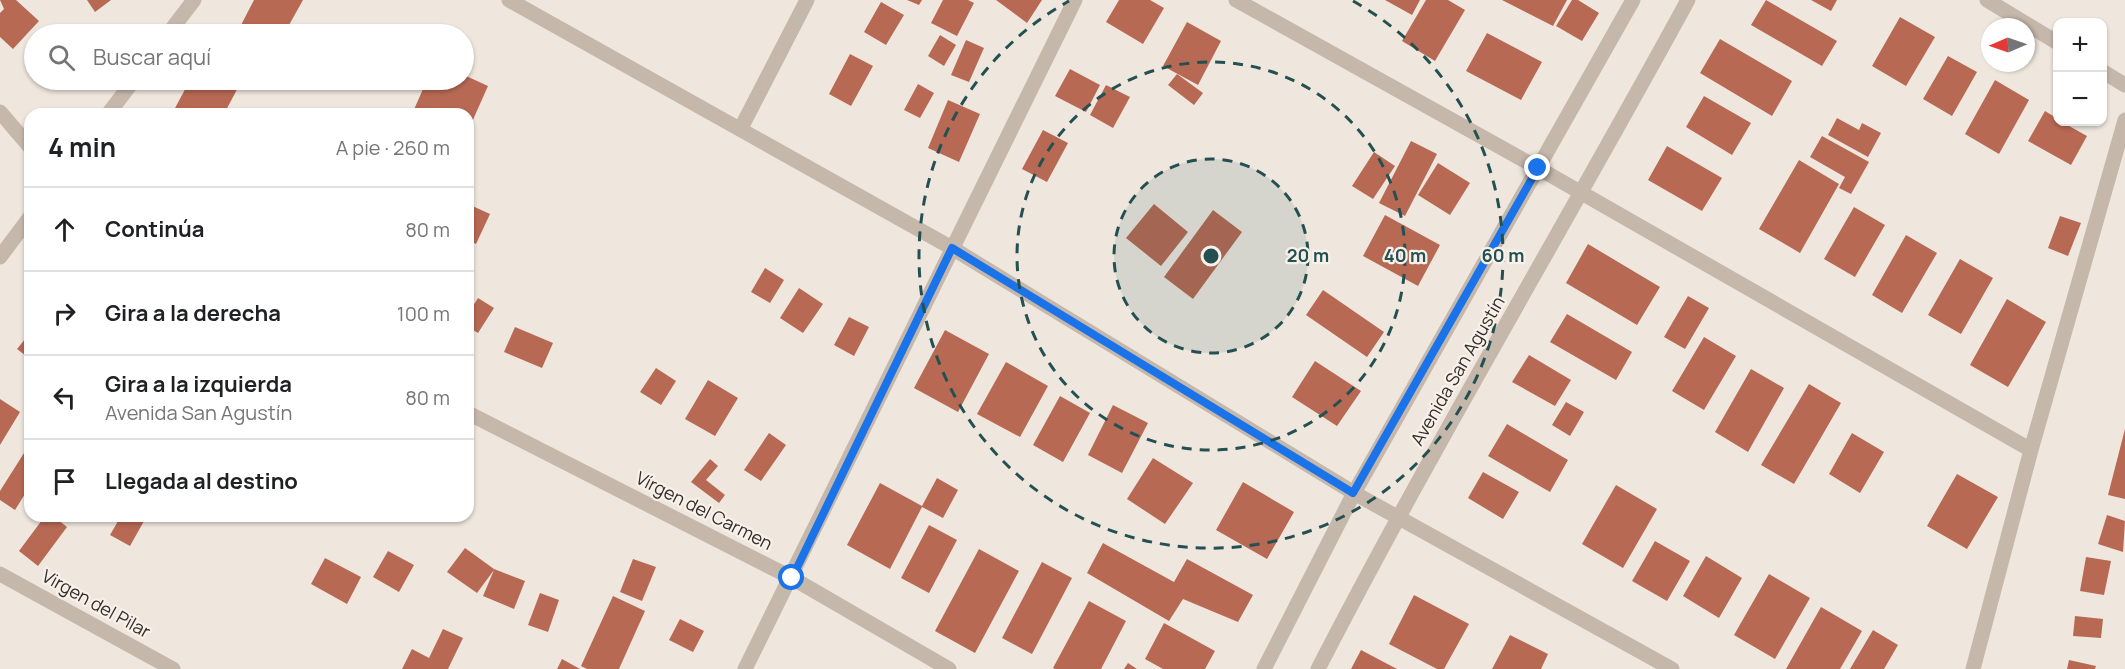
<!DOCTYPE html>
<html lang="es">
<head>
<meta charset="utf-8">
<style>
	body { margin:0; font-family:Manrope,sans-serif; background:#f2f2f2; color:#202124 }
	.controls { position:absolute; right:18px; top:18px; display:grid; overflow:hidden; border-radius:12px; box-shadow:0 2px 4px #0004 }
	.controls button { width:54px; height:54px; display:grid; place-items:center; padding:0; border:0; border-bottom:2px solid #e0e0e0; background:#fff; color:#202124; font:30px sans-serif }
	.compass { position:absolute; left:1981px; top:18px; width:54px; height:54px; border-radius:50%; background:#fff; box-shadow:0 2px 4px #0004; rotate:268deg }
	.stop { position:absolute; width:18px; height:18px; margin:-14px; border:4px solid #1a73e8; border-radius:50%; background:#fff }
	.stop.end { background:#1a73e8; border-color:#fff; box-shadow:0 2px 6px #0008 }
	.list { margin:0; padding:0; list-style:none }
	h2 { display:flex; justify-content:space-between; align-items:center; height:78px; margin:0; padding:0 24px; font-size:26px }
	h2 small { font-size:20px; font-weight:400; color:#757577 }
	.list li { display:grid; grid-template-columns:39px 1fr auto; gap:18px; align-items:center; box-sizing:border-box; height:84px; padding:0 24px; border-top:2px solid #e0e0e0 }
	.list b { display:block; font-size:22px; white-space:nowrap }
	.list p { margin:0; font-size:20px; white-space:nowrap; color:#757577 }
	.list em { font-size:20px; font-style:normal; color:#757577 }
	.icon { flex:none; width:33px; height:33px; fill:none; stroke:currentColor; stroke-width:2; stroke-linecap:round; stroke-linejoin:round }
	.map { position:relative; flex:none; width:2125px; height:669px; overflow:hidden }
	.search { position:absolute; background:#fff; box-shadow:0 2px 4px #0004; left:24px; top:24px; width:450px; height:66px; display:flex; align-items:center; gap:15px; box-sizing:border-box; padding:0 21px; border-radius:33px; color:#757577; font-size:22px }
	.panel { position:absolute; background:#fff; box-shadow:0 2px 4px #0004; left:24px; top:108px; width:450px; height:414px; border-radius:18px }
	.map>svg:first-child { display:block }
	.building { fill:#b76954 }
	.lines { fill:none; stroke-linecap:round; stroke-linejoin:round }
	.street { stroke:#c6b7ab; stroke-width:15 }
	.route { stroke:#1a73e8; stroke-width:8 }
	.ring { fill:none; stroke:#245051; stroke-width:3; stroke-dasharray:10 8 }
	.labels { text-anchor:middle; stroke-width:4.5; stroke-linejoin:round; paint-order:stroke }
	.street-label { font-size:18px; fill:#352d2a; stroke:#f7f1ea }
	.centre { fill:#245051; stroke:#f7f1ea; stroke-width:3 }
	.ring-label { font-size:18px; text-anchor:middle; font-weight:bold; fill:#245051; stroke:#f7f1ea; stroke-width:4.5; stroke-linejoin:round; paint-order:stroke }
</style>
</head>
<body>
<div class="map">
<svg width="2125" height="669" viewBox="0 0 2125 669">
	<rect width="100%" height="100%" fill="#efe7de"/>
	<path class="building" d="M0,0H16L39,21L13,49L0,37V13L4,9Z
		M87,0H111L95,12Z
		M254,0H303L284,34H254L240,27Z
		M907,0H922L919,5Z
		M943,0H968L974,3L957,36L931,23Z
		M996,0H1042L1027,23Z
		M1119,0H1150L1164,8L1143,44L1106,22Z
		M1385,0H1420L1412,15Z
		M1426,0H1448L1465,10L1435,61L1402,41Z
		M1502,0H1567L1553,26Z
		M1572,0H1578L1599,13L1582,41L1556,26Z
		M1766,0L1837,41L1822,66L1751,25Z
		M1811,0H1837L1831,11Z
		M881,2L904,15L886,45L864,32Z
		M1900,17L1935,37L1906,86L1872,66Z
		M1187,22L1221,41L1198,85L1163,66Z
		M1487,33L1542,62L1521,100L1466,71Z
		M940,35L956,45L944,66L928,56Z
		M1720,39L1792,81L1772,116L1700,73Z
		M966,40L984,48L969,82L951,75Z
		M850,54L873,66L851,106L829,94Z
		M1948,56L1977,72L1952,116L1923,99Z
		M1070,69L1100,85L1086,112L1055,96Z
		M1177,74L1203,93L1194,105L1168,85Z
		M464,75L488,86L468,131V114H412L427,80H464Z
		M190,80H242L224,114H182L174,110Z
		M1995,80L2029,100L1999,154L1965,134Z
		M918,84L934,93L920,118L904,110Z
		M1106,85L1130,97L1113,128L1090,115Z
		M1704,96L1751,123L1732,155L1686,127Z
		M948,100L980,114L959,162L928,148Z
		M283,108L293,114H280Z
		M2045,111L2058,119V122H2062L2087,136L2071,165L2028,141Z
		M1837,118L1859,130L1862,123L1881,133L1868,157L1828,135Z
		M1043,130L1068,143L1047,182L1022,169Z
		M1822,136L1869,162L1851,194L1839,188L1845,177L1810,157Z
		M1411,141L1437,154L1405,216L1379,203Z
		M1667,146L1722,178L1702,211L1648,180Z
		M1374,152L1395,166L1373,199L1352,186Z
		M1799,160L1839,184L1800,253L1759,229Z
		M1438,163L1470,183L1450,215L1418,195Z
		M468,204L490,214L476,244L468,240Z
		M1154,204L1188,232L1161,266L1126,238Z
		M1854,207L1885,225L1855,277L1824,259Z
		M1213,210L1242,232L1193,299L1164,277Z
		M1385,215L1440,245L1418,286L1363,256Z
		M2060,216L2081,223L2068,256L2048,248Z
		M1906,235L1937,253L1902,313L1872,295Z
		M1588,244L1660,287L1637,325L1566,283Z
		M1960,259L1993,278L1961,334L1928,315Z
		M765,268L784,280L770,303L751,292Z
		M799,288L823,304L803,333L780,318Z
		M1323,290L1384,332L1367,357L1306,315Z
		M1688,296L1709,308L1685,349L1664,337Z
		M478,298L494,308L478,333L468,327V314Z
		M2007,299L2046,322L2008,387L1970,365Z
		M1567,314L1632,352L1616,380L1550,342Z
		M849,317L869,327L854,356L834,345Z
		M515,327L553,343L542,368L504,352Z
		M945,330L989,354L958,412L914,388Z
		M30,333V359L17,349Z
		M1704,337L1736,356L1704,410L1672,391Z
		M1529,355L1571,380L1555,406L1512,382Z
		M1315,361L1361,391L1337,426L1292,397Z
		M1006,362L1048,386L1020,437L977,414Z
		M656,368L676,381L661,405L640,392Z
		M1751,369L1784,388L1748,452L1715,432Z
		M708,380L738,398L715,436L685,419Z
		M1809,384L1841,403L1794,484L1761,465Z
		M1060,396L1090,413L1063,462L1033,445Z
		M0,399L20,412L0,445Z
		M1566,402L1584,412L1570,436L1552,425Z
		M1113,405L1148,423L1122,473L1088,455Z
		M1507,424L1568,460L1550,492L1488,456Z
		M2125,429V499L2108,495Z
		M769,433L786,445L761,481L744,470Z
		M1852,433L1884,452L1860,493L1829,474Z
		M24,453L30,457V486L15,510L0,500V491Z
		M1153,458L1193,483L1165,524L1127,499Z
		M710,459L718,466L706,480L725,495L719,503L691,482Z
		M1483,472L1519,492L1503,519L1468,498Z
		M1957,474L1998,497L1967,549L1927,526Z
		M937,478L958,490L943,518L922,507L890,569L847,545L880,483L922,506Z
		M1243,482L1294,512L1267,559L1216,530Z
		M1616,485L1657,509L1623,568L1582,544Z
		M2107,515L2125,521L2123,552L2098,544Z
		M45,516H53L67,527L38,566L19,551Z
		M121,516H134L144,521L130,546L110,535Z
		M929,525L957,540L929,593L901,578Z
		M1655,541L1690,561L1667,601L1632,581Z
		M1103,543L1174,582L1187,559L1253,595L1238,622L1183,599L1169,621L1087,573Z
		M465,548L494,569L525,581L514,609L483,596L494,570L477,593L447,572Z
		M979,549L1019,571L975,653L935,631Z
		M388,551L414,565L399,592L373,577Z
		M1706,556L1742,578L1719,618L1683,596Z
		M2086,557L2111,561L2104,595L2080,591Z
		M325,558L361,577L347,604L311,584Z
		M633,559L656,567L642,601L620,592Z
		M1042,562L1072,578L1032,654L1002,638Z
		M1769,574L1810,598L1775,659L1734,635Z
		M540,593L559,600L548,632L528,625Z
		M1414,595L1469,624L1444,669H1437L1389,644Z
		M613,596L645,611L619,669H587L581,666Z
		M1089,601L1126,621L1101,669H1055L1053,668Z
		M1821,607L1862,631L1840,669H1786Z
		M2075,616L2103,619L2101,638L2073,636Z
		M680,619L704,631L693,652L669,640Z
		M1164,623L1215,651L1205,669H1163L1145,659Z
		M443,629L463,638L448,669H402L412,649L429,658Z
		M1873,630L1898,645L1884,669H1850Z
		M1510,635L1548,654L1541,669H1492Z
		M1361,650L1397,669H1351Z
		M562,659L580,669H557Z
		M2069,660L2096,666L2095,669H2067Z
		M1128,663L1137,669H1124Z"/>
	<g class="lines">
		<path class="street" d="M509,0L952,248L1354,493L1672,669
			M1236,0L1538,168L2031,450
			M1987,0L2058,43
			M168,34L194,0
			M2102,71L2125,85
			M0,112L30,147
			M108,114L134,80
			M741,128L807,0
			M0,257L30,217
			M468,413L792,578L949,669
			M0,574L173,669
			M745,669L1075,0
			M1264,669L1354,493L1633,0
			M1318,669C1435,442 1566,224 1688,0
			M1973,669L2031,450L2125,120"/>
	</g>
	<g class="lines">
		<path class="route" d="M792,578L952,248L1353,493L1538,168"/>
	</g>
	<circle cx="1211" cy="256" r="97" fill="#245051" fill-opacity=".12"/>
	<g class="ring">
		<circle cx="1211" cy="256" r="97"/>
		<circle cx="1211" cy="256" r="194"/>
		<path d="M1353 1A292 292 0 1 1 1069 1"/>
	</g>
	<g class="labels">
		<g class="street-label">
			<text transform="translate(1458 371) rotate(-60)" y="6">Avenida San Agustín</text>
			<text transform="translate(704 511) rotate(27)" y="6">Vírgen del Carmen</text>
			<text transform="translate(96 604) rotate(29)" y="6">Virgen del Pilar</text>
		</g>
	</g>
	<circle cx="1211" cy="256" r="9" class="centre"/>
	<g class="ring-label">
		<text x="1308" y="262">20 m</text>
		<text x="1405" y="262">40 m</text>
		<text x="1503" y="262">60 m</text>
	</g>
</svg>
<div class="controls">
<button>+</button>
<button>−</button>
</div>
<svg class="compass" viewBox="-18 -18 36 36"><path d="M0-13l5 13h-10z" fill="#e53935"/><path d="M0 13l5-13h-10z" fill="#757577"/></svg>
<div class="stop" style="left:792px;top:578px"></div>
<div class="stop end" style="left:1538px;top:168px"></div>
<div class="search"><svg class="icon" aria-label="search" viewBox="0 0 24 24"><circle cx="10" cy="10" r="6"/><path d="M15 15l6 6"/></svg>Buscar aquí</div>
<section class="panel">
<h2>4 min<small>A pie · 260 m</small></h2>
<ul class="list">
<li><svg class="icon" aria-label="ahead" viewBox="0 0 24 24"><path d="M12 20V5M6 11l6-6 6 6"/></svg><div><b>Continúa</b></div><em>80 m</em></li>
<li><svg class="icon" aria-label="right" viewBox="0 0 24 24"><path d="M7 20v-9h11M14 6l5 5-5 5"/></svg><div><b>Gira a la derecha</b></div><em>100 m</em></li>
<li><svg class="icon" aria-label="left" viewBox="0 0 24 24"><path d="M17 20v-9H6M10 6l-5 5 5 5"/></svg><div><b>Gira a la izquierda</b><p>Avenida San Agustín</p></div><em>80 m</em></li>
<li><svg class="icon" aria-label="arrive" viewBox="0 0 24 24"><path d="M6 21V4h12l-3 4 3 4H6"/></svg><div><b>Llegada al destino</b></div></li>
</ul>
</section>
</div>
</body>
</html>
